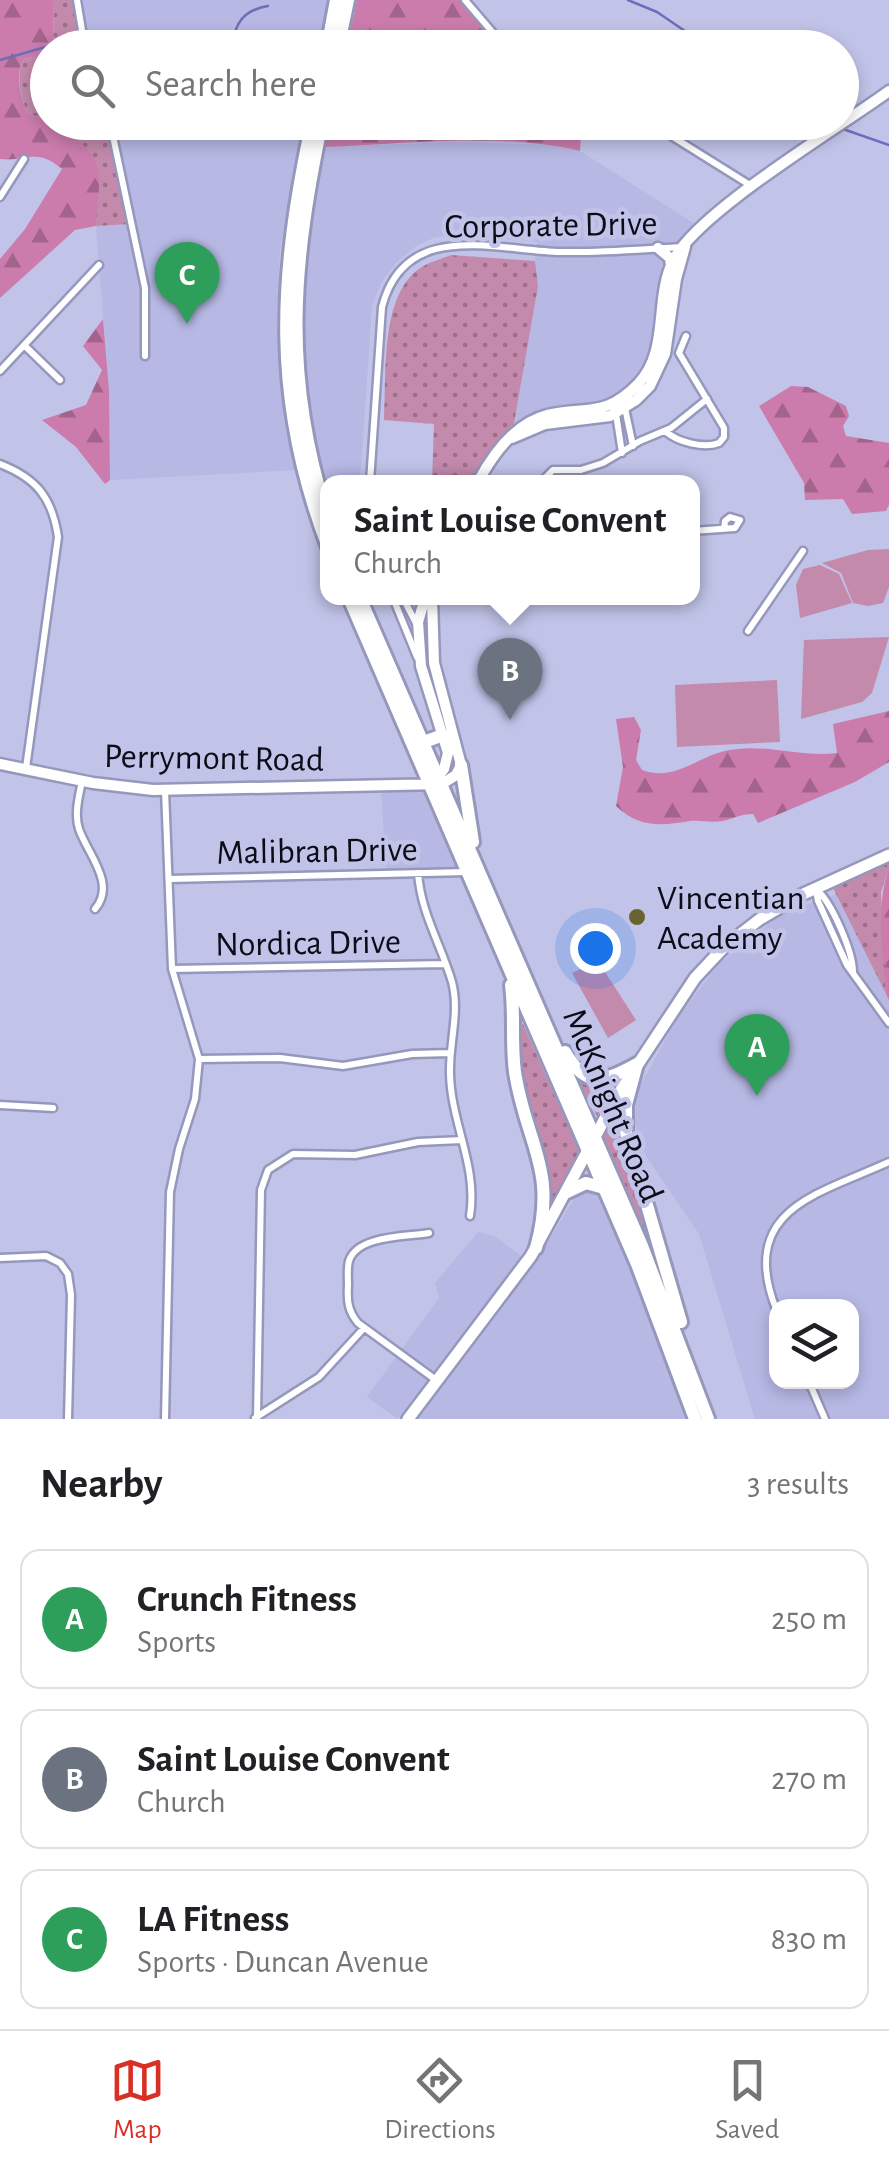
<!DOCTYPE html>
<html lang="en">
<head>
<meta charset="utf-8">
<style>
	body { margin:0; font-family:"Alegreya Sans",sans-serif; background:#f6f6f6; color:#202124 }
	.controls { position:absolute; right:30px; bottom:30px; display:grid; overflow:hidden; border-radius:20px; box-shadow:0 5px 15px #0003 }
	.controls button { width:90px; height:90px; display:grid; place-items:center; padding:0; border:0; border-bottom:2px solid #e0e0e0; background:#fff; color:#202124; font:50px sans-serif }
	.you { position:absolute; left:595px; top:948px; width:35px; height:35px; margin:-25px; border:8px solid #fff; border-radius:50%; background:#1a73e8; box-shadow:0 0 0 15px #1a73e833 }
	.badge { display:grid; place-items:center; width:65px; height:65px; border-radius:50%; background:#d93025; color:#fff; font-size:32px; font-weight:700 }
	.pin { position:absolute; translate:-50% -82px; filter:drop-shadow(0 2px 5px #0008) }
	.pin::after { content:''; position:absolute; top:52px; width:35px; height:30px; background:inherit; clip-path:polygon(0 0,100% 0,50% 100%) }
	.popup { position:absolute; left:320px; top:475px; width:380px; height:130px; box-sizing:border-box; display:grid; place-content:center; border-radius:20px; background:#fff; filter:drop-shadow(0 2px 8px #0005); font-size:32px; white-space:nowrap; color:#757577 }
	.popup b { font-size:38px; color:#202124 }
	.popup::after { content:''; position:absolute; left:50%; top:100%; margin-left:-20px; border:20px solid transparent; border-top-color:#fff }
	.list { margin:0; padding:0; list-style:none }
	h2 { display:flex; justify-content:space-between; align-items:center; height:130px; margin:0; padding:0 40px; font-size:42px }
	h2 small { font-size:32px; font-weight:400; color:#757577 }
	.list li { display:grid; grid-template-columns:65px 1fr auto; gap:30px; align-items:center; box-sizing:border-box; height:140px; margin:0 20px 20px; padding:0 20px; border:2px solid #e0e0e0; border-radius:20px }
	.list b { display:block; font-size:38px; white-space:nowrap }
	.list p { margin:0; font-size:32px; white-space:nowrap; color:#757577 }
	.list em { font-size:32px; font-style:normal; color:#757577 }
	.icon { flex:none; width:55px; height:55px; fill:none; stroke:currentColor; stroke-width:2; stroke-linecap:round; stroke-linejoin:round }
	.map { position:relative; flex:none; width:889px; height:1419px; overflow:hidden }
	.search { position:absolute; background:#fff; box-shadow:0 5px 15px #0003; left:30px; right:30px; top:30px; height:110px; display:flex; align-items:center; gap:25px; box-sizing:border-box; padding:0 35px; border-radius:55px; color:#757577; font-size:38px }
	.sheet { height:610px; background:#fff }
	nav { display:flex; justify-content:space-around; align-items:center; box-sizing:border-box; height:140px; border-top:2px solid #e0e0e0; background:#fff; font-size:28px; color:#757577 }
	nav a { display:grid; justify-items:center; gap:5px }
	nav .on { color:#d93025 }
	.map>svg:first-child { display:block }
	.built { fill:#b7b8e4; fill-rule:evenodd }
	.grass { fill:url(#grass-dots) }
	.forest { fill:url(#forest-firs) }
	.pitch { fill:#c38aac }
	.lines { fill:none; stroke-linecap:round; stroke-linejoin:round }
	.stream { stroke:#6d6db9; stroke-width:2.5 }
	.street-casing { stroke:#9597bb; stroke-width:11 }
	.secondary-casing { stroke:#9597bb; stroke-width:15 }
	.primary-casing { stroke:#9597bb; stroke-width:16 }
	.highway-casing { stroke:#9597bb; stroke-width:18 }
	.street { stroke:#fff; stroke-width:6 }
	.secondary { stroke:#fff; stroke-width:10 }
	.primary { stroke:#fff; stroke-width:11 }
	.highway { stroke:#fff; stroke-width:12 }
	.poi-dot { fill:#69632f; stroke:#c1c3e8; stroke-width:4 }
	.labels { text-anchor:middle; stroke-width:9; stroke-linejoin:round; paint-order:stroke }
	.street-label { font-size:35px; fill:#0c0c18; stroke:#c1c3e8 }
	.poi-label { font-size:35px; fill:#0c0c18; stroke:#c1c3e8; text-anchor:start }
</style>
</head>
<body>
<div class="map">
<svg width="889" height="1419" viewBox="0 0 889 1419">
	<defs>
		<pattern id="grass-dots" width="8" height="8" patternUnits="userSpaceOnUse" patternTransform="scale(2.5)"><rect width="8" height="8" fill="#c38aac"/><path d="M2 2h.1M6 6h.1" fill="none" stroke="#9d6f8b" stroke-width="1.8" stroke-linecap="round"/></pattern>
		<pattern id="forest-firs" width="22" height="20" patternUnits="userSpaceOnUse" patternTransform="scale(2.5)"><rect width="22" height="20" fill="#cb7cad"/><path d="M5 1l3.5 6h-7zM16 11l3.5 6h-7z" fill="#a3648c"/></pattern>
	</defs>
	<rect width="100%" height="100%" fill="#c1c3e8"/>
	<path class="built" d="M77,0H328L319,48L85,47Z
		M110,123H304L280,249L277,321L281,391L296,470L110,480L109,390L96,226L132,224Z
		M451,142L554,145L580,151L695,224L666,263L652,352L643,374L613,400L513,429L538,286L535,261L537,242L455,234L433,238L416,246L397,262L382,281L372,306L360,482H328L327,489L310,415L302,311L310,225L325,147Z
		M381,788H420L427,797L457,864L455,869L386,870Z
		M837,894L889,1000V1419H755L699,1234L646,1156L635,1125L636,1093L678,1017L719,964L783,913ZM776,1306H852V1382H776Z
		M580,1189L598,1190L628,1257L686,1419H418L539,1257Z
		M478,1232L494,1236L521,1256L398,1419L367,1397L439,1298L435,1283Z"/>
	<path class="grass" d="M54,0H74L81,47L53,48Z
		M47,54V120L27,113C21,97 15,75 24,59Z
		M53,123H105L130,224L96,226L97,164Z
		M451,255L535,261L538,286L513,429L490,451L471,482H432L434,424L384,420C387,376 379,293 422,267C430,262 441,259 451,255Z
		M889,855V868L881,892L886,994L830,882Z
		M523,1024L579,1151V1158L549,1211L547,1171L520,1075L517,1026Z
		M580,1077L620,1080L599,1120L578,1079Z
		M624,1095L658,1262L604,1137Z"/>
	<path class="forest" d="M0,0H54L53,47L48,48L47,54L24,59C14,75 21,97 27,113C46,118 87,140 96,162C103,178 96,208 96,226L75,230L0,298V259L25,229L62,169C36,147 28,162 0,159Z
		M357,0H465L506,48H347Z
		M331,123H582L580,151C501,132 406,144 325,147Z
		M103,319L109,390L110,480L105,484L76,447L42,420L86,405L102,370L83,346Z
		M791,386L808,387L846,406L849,416L843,426L846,436L889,443V505L886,511L852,514L843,499L805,500L804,483L759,406Z
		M889,711V762L855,782L758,823L753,814C740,814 733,819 722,821C712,823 700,820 690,821C661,826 639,828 616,806L623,767L616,719L634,717L641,730L636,760L642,770C674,782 695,758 725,751C762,742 800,758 837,753L833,724Z
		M889,868V1000L886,994C883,951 875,908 889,868Z"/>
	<path class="pitch" d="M889,549V587L883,603L868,606L853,603L841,573L822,563L868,550Z
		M820,565L839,574L852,603L800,618L796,585L803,569Z
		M889,637L872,693L862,702L801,719L804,640Z
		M777,680L780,742L677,747L675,685Z
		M598,961L636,1020L608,1038L572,973Z"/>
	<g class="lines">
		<path class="stream" d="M628,0L657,12L710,48
			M232,48C234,24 243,10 268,6
			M0,60L49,46
			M830,122L832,123
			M843,129L889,145"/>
		<defs>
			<path id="street" d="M77,0L85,48
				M465,0L506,48
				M110,122L145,288V356
				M649,122L753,187
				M0,197L24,159
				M24,345L60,380
				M0,371L99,265
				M625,408L633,446
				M616,414L622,453
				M665,431C677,442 704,449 719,443L724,437V428L679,353L686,336
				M0,464C36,478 52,497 58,537L26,768
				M370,482L382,307C405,218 497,251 561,252C602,253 644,249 685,247
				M541,482L553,470H581L603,463L640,441L671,428L707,399
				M692,531L735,528L740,520L730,517L725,521L724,529
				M393,598L417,657
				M403,598L416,623
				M748,631L803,551
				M82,781C79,796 74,814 79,829C87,853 117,884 95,909
				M418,873C421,914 441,944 452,982C460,1012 449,1043 450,1074C451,1123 478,1166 470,1216
				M169,879L467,872
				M816,890L818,901L847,965L889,1023
				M817,890C832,903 853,952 853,972
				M172,969L445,964
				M199,1059L280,1058L343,1066L412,1054L450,1053
				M0,1105L53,1108
				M429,1233C407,1237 357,1235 349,1261C347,1268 348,1278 348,1285C347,1301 348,1311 358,1323L436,1380
				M0,1258L46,1256L60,1263L68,1274L71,1295L68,1419
				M776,1309C737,1209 819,1194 889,1162
				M809,1382L825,1419
				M255,1418L319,1377L364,1328
				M257,1418L261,1190L268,1170L293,1154L355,1155L418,1142L462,1140
				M165,1419L170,1192L179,1149L195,1099L199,1059L172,969L165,790"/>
			<path id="secondary" d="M658,248L670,258L671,266
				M512,438L545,424L610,416L636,400L650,386L665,354L676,279L685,247
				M478,482C493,454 515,423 547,415C587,406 605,418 638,384C670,351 654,299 673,261C697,212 840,127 889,91
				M425,598L418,622L421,666L448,753L444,769L434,781
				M0,764L93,783L153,790L442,784L456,775L461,765L434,663L432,598"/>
			<path id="primary" d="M408,1419L531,1256L617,1096L695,978L725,946L760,919L799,896L889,855"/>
			<path id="highway" d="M327,48L336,0
				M338,48L348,0
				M312,122C279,275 271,398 328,547
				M322,122C292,265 282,377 328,518
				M349,598L637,1264L695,1419
				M360,598L642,1246L708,1419
				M424,742L443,735
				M461,765L473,842
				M511,985C515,1014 511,1043 515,1072C526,1144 558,1169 536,1248
				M565,1052C586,1089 604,1082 637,1064
				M637,1064L626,1105V1133L681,1322
				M567,1192L586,1183L604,1188"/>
		</defs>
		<use href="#street" class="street-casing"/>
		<use href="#secondary" class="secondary-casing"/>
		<use href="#primary" class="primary-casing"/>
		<use href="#highway" class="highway-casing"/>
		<use href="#street" class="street"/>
		<use href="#secondary" class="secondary"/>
		<use href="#primary" class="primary"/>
		<use href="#highway" class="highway"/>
	</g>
	<circle class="poi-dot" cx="637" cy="917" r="10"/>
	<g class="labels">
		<g class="street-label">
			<text transform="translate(551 224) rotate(-1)" y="12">Corporate Drive</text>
			<text transform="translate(214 757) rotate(1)" y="12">Perrymont Road</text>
			<text transform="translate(317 850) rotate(-1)" y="12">Malibran Drive</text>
			<text transform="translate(308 942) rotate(-1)" y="12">Nordica Drive</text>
			<text transform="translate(614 1105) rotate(67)" y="12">McKnight Road</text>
		</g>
		<g class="poi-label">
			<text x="657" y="909">Vincentian<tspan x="657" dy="40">Academy</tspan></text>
		</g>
	</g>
</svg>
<div class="controls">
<button><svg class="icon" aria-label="layers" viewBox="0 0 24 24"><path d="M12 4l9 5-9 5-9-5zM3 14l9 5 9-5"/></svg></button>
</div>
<div class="you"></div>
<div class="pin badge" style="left:757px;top:1096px;background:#2e9e5b">A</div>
<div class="pin badge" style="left:510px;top:720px;background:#6b7280">B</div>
<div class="popup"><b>Saint Louise Convent</b>Church</div>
<div class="pin badge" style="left:187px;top:324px;background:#2e9e5b">C</div>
<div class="search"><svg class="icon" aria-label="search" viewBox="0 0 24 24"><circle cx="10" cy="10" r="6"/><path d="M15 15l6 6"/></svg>Search here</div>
</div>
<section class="sheet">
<h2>Nearby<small>3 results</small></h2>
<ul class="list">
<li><span class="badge" style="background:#2e9e5b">A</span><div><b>Crunch Fitness</b><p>Sports</p></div><em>250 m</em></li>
<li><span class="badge" style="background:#6b7280">B</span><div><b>Saint Louise Convent</b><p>Church</p></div><em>270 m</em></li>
<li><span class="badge" style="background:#2e9e5b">C</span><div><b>LA Fitness</b><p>Sports · Duncan Avenue</p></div><em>830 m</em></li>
</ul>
</section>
<nav>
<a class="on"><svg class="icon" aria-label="map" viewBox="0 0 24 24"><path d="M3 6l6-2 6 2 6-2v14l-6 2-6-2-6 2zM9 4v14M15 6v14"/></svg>Map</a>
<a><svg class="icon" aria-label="directions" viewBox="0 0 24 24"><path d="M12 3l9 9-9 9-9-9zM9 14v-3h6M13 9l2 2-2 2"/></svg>Directions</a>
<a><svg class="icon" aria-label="saved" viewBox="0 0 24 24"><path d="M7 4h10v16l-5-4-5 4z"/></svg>Saved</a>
</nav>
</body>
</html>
